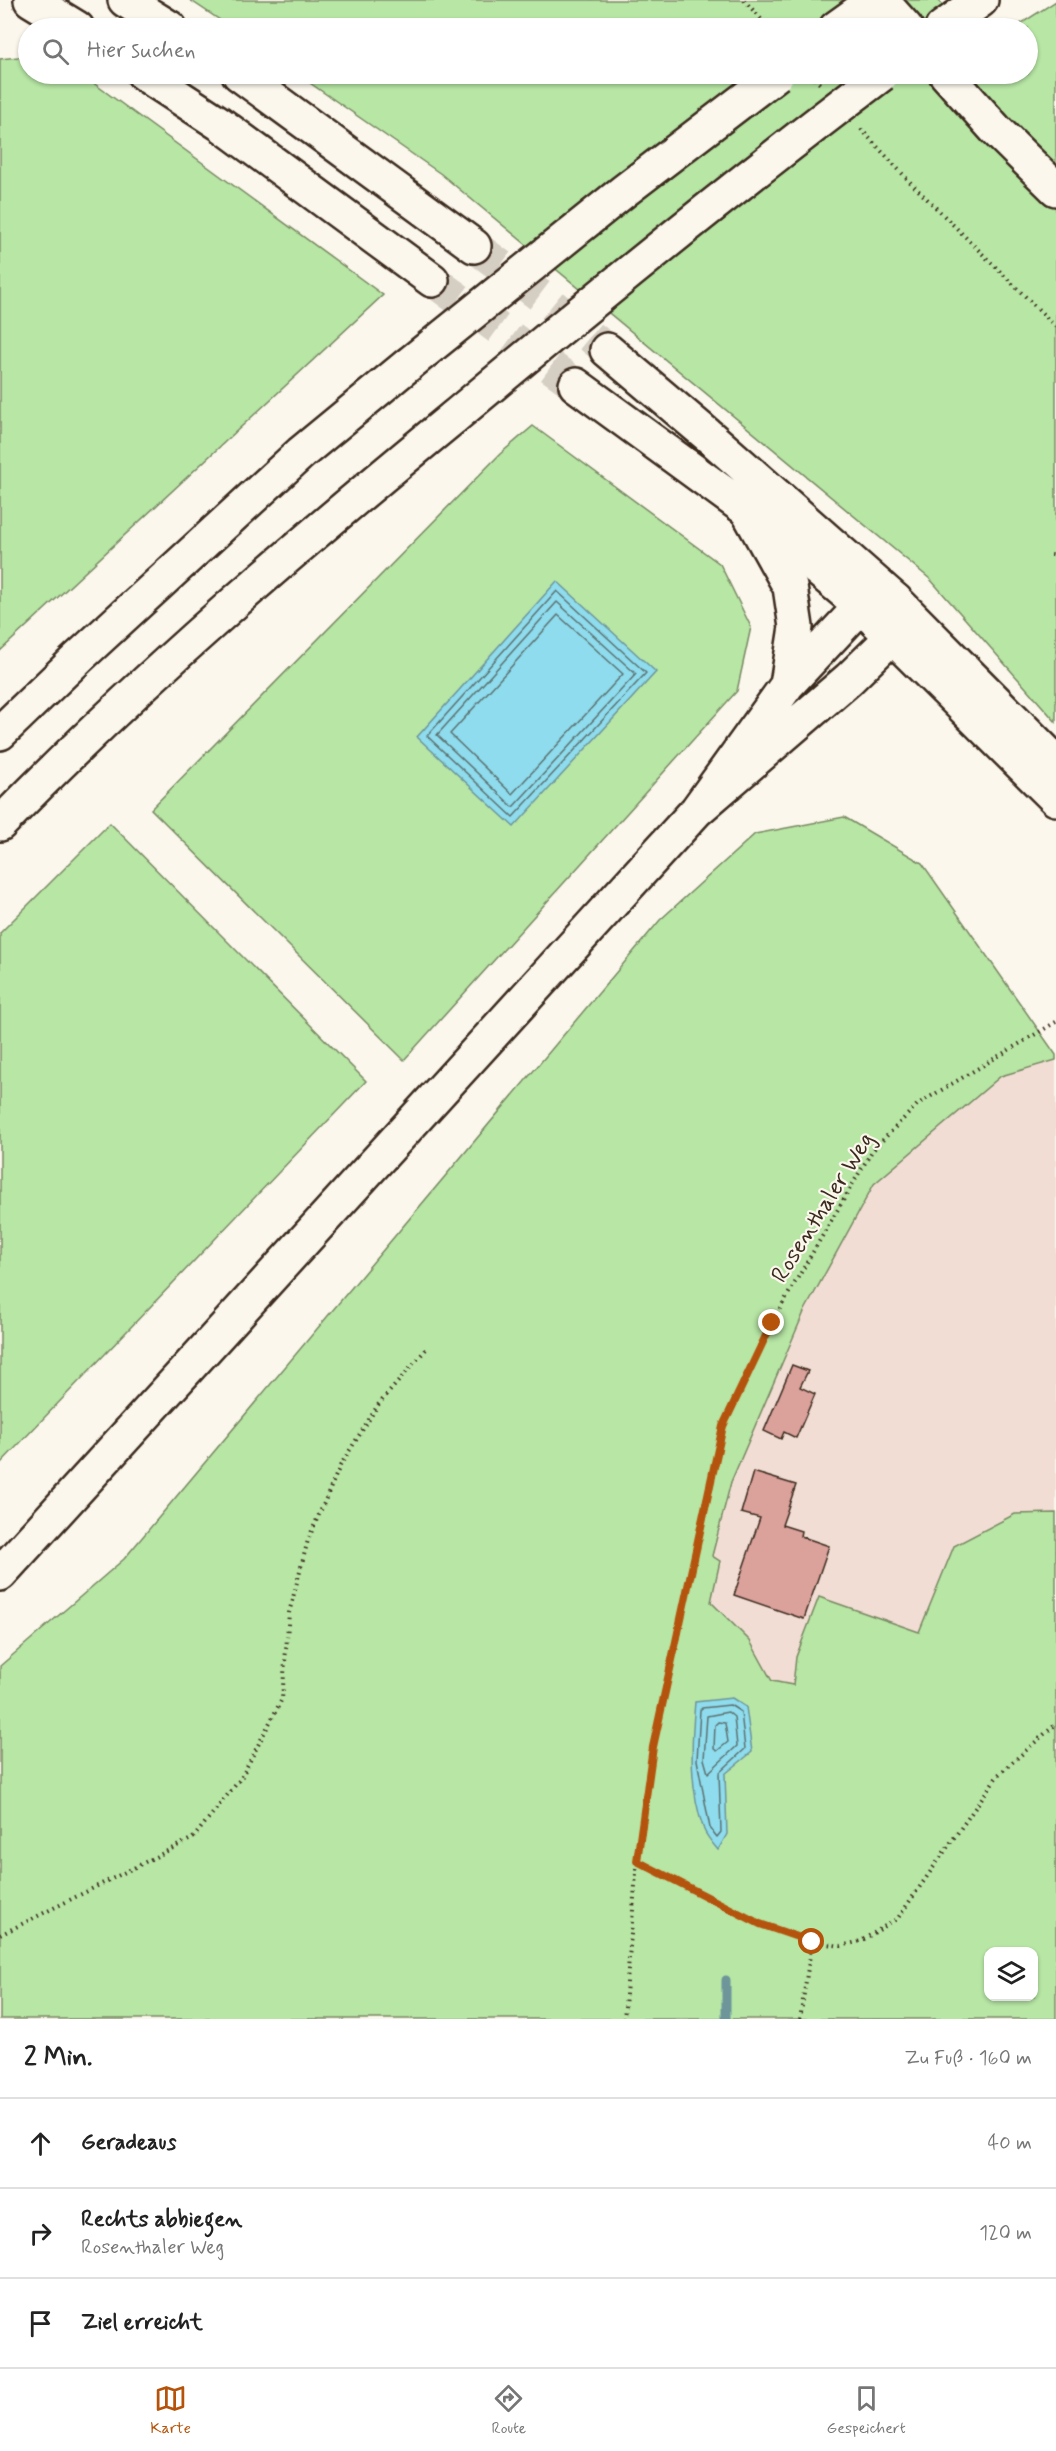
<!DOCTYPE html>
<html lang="de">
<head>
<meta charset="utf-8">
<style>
	body { margin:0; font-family:Mynerve,sans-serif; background:#f2f2f2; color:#222 }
	.controls { position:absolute; right:18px; bottom:18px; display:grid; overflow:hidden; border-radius:12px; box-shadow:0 2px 4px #0004 }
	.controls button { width:54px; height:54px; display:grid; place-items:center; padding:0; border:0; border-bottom:2px solid #e0e0e0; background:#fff; color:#222; font:30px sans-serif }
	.stop { position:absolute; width:18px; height:18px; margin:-14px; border:4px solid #b45309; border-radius:50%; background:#fff }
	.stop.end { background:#b45309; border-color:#fff; box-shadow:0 2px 6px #0008 }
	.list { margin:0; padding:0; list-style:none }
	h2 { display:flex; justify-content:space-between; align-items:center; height:78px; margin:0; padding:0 24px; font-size:26px }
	h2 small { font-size:20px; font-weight:400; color:#767676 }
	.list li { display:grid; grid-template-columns:39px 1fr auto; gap:18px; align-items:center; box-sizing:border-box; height:90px; padding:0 24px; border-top:2px solid #e0e0e0 }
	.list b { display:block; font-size:22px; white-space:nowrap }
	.list p { margin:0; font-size:20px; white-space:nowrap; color:#767676 }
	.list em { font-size:20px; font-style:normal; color:#767676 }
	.icon { flex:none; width:33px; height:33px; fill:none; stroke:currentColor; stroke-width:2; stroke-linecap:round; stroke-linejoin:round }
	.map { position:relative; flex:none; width:1056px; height:2019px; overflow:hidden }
	.search { position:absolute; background:#fff; box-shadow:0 2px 4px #0004; left:18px; right:18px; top:18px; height:66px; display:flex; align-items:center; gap:15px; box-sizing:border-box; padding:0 21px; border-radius:33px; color:#767676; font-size:22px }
	.sheet { height:348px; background:#fff }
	nav { display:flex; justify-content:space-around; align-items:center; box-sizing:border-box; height:84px; border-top:2px solid #e0e0e0; background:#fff; font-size:16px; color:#767676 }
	nav a { display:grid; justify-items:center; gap:3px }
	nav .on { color:#b45309 }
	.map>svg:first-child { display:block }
	.built { fill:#f1ddd4 }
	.green { fill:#b7e6a5; stroke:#798862; stroke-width:1.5; fill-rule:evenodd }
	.water { fill:#8edced; stroke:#6d959a; stroke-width:1.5 }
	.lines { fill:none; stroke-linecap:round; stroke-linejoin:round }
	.shore { stroke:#5c7171; stroke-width:1.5 }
	.stream { stroke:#6d959a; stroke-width:9 }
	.building { fill:#dba19b; stroke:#3b2a1e; stroke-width:1.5 }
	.major-tunnel { stroke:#d5cec3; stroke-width:33; stroke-dasharray:33 16; stroke-linecap:butt }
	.minor-casing { stroke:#3b2a1e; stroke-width:38 }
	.major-casing { stroke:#3b2a1e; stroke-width:38 }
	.highway-casing { stroke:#3b2a1e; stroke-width:38 }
	.path { stroke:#3b2a1e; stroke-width:4; stroke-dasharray:1.5 4.5; stroke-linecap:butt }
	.minor { stroke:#fbf7ec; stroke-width:33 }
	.major { stroke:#fbf7ec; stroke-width:33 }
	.highway { stroke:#fbf7ec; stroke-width:33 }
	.highway-bridge-casing { stroke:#3b2a1e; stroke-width:38; stroke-linecap:butt }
	.highway-bridge { stroke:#fbf7ec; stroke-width:33 }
	.route { stroke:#b45309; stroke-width:8 }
	.labels { text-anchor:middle; stroke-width:4.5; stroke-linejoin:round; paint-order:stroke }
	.street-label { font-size:24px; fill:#3b2a1e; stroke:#fbf7ec }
</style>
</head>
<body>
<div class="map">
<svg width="1056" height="2019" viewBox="0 0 1056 2019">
	<rect width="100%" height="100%" fill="#fbf7ec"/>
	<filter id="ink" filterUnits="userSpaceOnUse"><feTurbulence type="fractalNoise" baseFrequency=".0167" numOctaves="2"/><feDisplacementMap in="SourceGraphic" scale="12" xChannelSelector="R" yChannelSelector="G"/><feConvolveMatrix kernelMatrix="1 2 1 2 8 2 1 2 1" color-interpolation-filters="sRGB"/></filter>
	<g filter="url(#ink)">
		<path class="built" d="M1056,1060V1513L1015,1514L954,1546L919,1633L796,1657L793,1685L772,1681L750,1641L711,1602L720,1561L712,1557L731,1482L804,1312L874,1184L1001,1076Z"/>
		<path class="green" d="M190,0H938L966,28H232Z
			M1056,1V722L930,579L441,174L297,74H1028V28H1014Z
			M28,56V74H81L383,295L0,651V59Z
			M533,426L720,564L751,627L737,691L404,1060L151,809L500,454Z
			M844,817L922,863L1056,1055V1060L1001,1076L874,1184L804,1312L731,1482L712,1556L720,1561L711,1602L750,1641L772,1681L793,1685L796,1657L819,1597L919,1632L954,1546L1015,1514L1056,1513V2019H0V1666L124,1559L660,920L755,834ZM988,1952H1034V1996H988Z
			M110,823L366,1081L0,1464V933Z"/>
		<path class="water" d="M557,581L656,672L514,827L417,737Z
			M732,1698L746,1707L752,1752L725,1774L727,1834L718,1850C713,1844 707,1837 704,1830C689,1789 691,1745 695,1702Z"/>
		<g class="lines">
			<path class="shore" d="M557,591L646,673L513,817L427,736Z
				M557,602L636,674L513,807L437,735Z
				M558,615L623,674L512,794L450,734Z
				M730,1705L741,1712L745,1749L719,1773L721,1832L717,1837L710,1828L697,1760L700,1710L702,1708Z
				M728,1712L734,1717L737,1746L708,1773L704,1759L707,1716Z
				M718,1722L725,1723L728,1742L717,1751L714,1749L715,1725Z"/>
			<path class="stream" d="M726,2019V1980"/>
		</g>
		<path class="building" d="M792,1365L808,1371L800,1387L815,1394L796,1438L784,1432L781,1439L764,1431Z
			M753,1472L796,1485L782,1525L801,1531L800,1536L829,1546L804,1619L734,1595L760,1518L741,1513Z"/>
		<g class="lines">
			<path class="major-tunnel" d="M474,246L546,300L607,350
				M432,280L576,385"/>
			<defs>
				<path id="minor" d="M881,0L906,28
					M946,74L996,130L1056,189"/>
				<path id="major" d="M31,0L77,28
					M125,0L170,28
					M144,74L219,123L432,280
					M239,74L474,246
					M607,350L710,437L895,600L1056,762
					M576,385L747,510L861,606L1056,799"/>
				<path id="highway" d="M836,28L875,0
					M942,28L981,0
					M747,510L790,587L796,627L787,685
					M0,733L78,658L301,453L409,364
					M0,824C142,678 297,546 454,417
					M0,1574L697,810L787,685L861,606L895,600L893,636L849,679L697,810"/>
			</defs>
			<use href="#minor" class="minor-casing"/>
			<use href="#major" class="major-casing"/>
			<use href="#highway" class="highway-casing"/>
			<path class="path" d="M744,0L769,28
				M810,74L820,84
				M861,129L911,183L1056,327
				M1051,555L1056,556
				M637,1861L760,1924L812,1942L841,1946L861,1941L898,1918L998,1775L1056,1724
				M0,1935L193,1838L241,1778L282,1699L289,1613L308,1540L340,1466L378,1405L428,1347
				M624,2019L637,1861L653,1747L723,1426L772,1322L872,1151L918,1104L1056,1022
				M800,2019L812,1942"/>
			<use href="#minor" class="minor"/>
			<use href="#major" class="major"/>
			<use href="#highway" class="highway"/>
			<defs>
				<path id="highway-bridge" d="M409,364L624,191L777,74
					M454,417C595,299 736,184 882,74"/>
			</defs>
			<use href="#highway-bridge" class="highway-bridge-casing"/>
			<use href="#highway-bridge" class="highway-bridge"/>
		</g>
	</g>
	<g class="lines" filter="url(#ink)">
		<path class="route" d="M772,1323L723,1426L653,1747L637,1861L760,1924L812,1942"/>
	</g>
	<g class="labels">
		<g class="street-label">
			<text transform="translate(822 1207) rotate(-58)" y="8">Rosenthaler Weg</text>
		</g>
	</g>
</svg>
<div class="controls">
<button><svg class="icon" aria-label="layers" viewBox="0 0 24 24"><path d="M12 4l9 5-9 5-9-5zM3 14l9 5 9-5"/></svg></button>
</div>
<div class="stop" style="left:812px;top:1942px"></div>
<div class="stop end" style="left:772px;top:1323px"></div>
<div class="search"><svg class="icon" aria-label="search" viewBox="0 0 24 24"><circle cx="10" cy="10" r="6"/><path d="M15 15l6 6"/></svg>Hier suchen</div>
</div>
<section class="sheet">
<h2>2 Min.<small>Zu Fuß · 160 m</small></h2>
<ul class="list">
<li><svg class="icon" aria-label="ahead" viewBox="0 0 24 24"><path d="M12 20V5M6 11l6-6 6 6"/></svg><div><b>Geradeaus</b></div><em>40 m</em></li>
<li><svg class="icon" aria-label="right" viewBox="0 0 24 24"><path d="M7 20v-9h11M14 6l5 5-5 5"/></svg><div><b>Rechts abbiegen</b><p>Rosenthaler Weg</p></div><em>120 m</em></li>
<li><svg class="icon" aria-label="arrive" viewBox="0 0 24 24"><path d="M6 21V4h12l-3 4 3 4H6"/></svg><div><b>Ziel erreicht</b></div></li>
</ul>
</section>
<nav>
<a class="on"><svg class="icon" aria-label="map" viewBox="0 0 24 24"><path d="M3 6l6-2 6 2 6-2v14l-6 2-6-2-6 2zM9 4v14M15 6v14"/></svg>Karte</a>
<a><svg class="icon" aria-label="directions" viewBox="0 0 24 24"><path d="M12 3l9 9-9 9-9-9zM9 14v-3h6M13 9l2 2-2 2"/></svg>Route</a>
<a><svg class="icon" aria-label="saved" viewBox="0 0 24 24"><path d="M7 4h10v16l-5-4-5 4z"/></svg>Gespeichert</a>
</nav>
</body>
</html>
